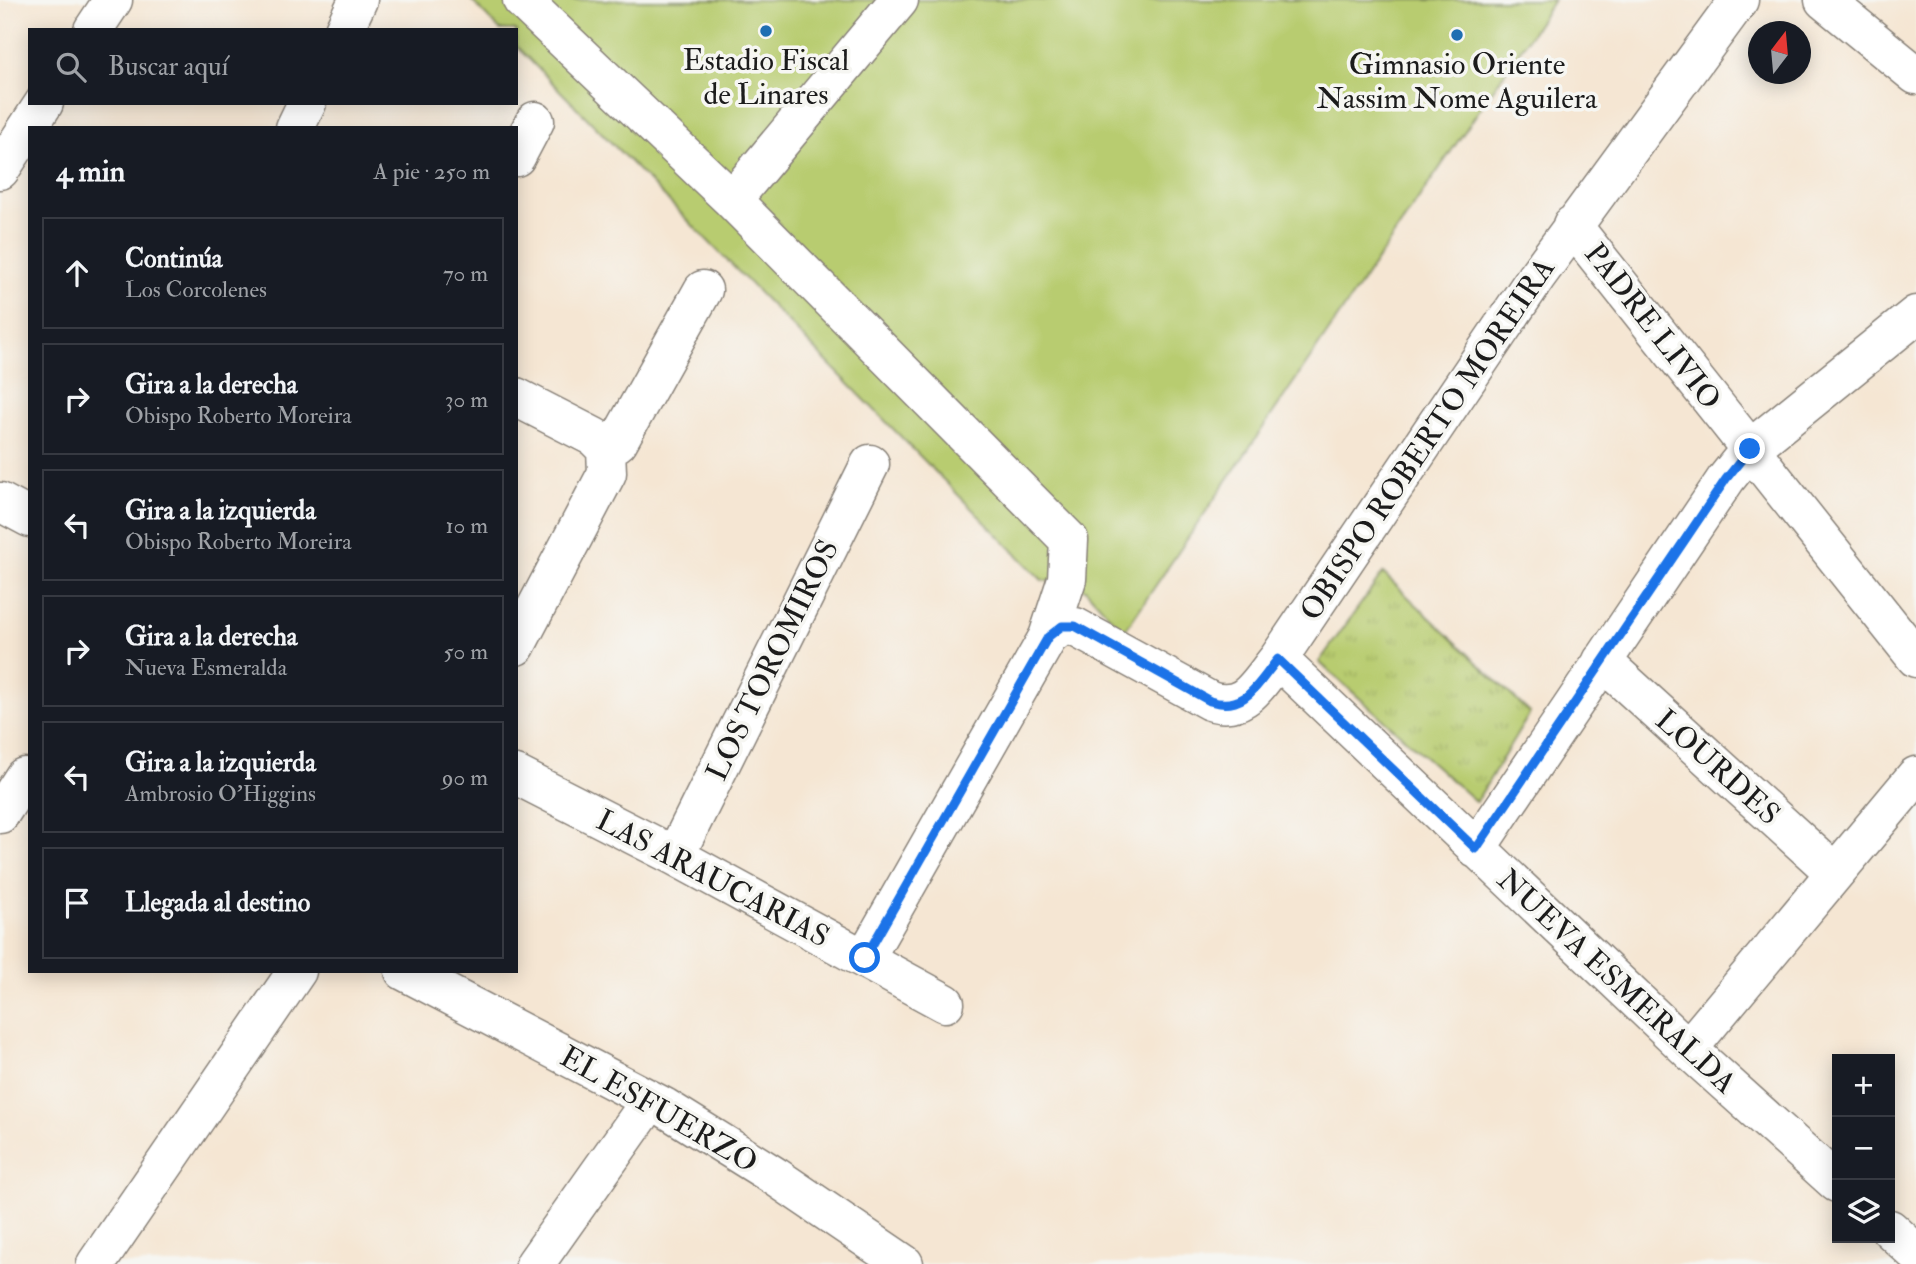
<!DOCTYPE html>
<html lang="es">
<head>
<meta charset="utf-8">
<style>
	body { margin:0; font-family:"IM FELL Double Pica",serif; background:#242831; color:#f1f3f6 }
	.controls { position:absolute; right:21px; bottom:21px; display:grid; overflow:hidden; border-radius:0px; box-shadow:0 4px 18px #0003 }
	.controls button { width:63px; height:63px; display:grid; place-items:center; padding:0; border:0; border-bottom:2px solid #363941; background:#171b24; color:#f1f3f6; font:35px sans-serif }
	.compass { position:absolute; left:1748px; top:21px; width:63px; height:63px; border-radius:50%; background:#171b24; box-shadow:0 4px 18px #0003; rotate:16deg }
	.stop { position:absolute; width:21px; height:21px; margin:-16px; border:5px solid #1a73e8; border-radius:50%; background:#fff }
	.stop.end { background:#1a73e8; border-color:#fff; box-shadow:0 2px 7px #0008 }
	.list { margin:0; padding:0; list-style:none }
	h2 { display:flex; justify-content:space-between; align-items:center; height:91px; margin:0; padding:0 28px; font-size:30px }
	h2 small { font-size:23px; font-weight:400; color:#9ea1a6 }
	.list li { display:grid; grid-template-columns:46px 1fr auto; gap:21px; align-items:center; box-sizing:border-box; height:112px; margin:0 14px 14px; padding:0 14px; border:2px solid #363941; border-radius:0px }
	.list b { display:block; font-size:26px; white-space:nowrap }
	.list p { margin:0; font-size:23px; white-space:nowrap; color:#9ea1a6 }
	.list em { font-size:23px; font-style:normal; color:#9ea1a6 }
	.icon { flex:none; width:38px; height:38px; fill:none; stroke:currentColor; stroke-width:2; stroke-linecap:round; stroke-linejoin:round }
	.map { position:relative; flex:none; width:1916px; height:1264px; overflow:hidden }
	.search { position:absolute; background:#171b24; box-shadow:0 4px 18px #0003; left:28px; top:28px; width:490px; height:77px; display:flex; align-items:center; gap:18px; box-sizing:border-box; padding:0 24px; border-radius:0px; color:#9ea1a6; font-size:26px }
	.panel { position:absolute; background:#171b24; box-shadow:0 4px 18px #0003; left:28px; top:126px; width:490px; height:847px; border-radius:0px }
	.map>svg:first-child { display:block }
	.grass { fill:#b8cc70; stroke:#6a7446; stroke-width:2 }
	.park { fill:url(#park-tufts); stroke:#6a7446; stroke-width:2 }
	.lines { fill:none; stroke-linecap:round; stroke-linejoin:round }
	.minor-casing { stroke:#888178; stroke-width:41 }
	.minor { stroke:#fff; stroke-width:38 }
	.route { stroke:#1a73e8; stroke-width:9 }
	.poi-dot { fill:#1f6fb2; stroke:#f6f6f2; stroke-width:2.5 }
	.labels { text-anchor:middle; stroke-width:7; stroke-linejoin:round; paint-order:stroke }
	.poi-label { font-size:30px; fill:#1c1c1c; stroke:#f6f6f2 }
	.street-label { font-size:30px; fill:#1c1c1c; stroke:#f6f6f2 }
</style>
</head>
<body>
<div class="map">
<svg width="1916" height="1264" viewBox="0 0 1916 1264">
	<defs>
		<pattern id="park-tufts" width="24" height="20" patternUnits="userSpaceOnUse" patternTransform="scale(1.75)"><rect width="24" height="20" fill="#b8cc70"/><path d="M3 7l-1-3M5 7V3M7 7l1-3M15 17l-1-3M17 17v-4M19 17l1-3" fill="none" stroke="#9eaf60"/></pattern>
	</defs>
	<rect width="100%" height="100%" fill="#f6f6f2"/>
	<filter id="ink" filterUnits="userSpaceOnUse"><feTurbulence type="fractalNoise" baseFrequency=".0143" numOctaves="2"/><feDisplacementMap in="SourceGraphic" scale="14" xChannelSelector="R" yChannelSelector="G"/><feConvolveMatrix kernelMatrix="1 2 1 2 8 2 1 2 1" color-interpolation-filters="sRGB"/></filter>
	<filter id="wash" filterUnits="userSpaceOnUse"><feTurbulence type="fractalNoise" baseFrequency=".00686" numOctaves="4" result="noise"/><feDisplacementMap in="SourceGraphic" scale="28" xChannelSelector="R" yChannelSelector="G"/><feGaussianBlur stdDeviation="1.57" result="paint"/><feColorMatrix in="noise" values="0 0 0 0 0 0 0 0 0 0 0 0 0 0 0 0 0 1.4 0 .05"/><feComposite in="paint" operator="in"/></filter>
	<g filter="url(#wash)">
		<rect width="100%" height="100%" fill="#f5e6d3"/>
		<path class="grass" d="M471,0H1554L1124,632L1085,589L1042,580L516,46V30H500Z"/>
		<path class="park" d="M1383,573L1530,713L1476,802L1319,662Z"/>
	</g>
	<g filter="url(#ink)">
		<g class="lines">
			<defs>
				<path id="minor" d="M522,0L732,200L1069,540L1067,579L1048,637L865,958
					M1824,0L1916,75
					M93,30L113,0
					M344,30L358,0
					M295,128L307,103
					M516,157L535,121
					M0,170L44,103
					M732,200L899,0
					M1572,225L1916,658
					M516,397L594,437L606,449
					M606,449L618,442L703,290
					M0,502L30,518
					M1048,637L1062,626L1075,627L1210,701C1246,712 1257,684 1278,659L1536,277L1739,0
					M516,646L607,473L606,449
					M1278,659L1688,1049L1837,1183
					M1602,661L1834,872
					M516,775L675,856L945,1003
					M0,814L24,777
					M1476,849L1726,479L1750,449L1916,315
					M675,856L870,464
					M404,971L664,1107L776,1177L904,1264
					M1688,1049L1916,776
					M1890,1229L1916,1253
					M96,1264L297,971
					M535,1264L651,1100"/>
			</defs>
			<use href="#minor" class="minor-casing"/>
			<use href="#minor" class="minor"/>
		</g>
	</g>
	<g class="lines" filter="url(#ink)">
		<path class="route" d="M865,958L1048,637L1062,626H1075L1210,701C1246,712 1257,684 1278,659L1476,849L1726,479L1750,449"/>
	</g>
	<g class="poi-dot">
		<circle cx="766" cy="31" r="7"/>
		<circle cx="1457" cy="35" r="7"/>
	</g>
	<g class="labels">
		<g class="poi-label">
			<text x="766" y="70">Estadio Fiscal<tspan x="766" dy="34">de Linares</tspan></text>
			<text x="1457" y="74">Gimnasio Oriente<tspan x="1457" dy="34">Nassim Nome Aguilera</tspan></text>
		</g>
		<g class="street-label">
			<text transform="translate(1653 326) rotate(52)" y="10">PADRE LIVIO</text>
			<text transform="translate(1427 439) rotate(-56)" y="10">OBISPO ROBERTO MOREIRA</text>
			<text transform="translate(772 660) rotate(-64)" y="10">LOS TOROMIROS</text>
			<text transform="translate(1718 767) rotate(42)" y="10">LOURDES</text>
			<text transform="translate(713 878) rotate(28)" y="10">LAS ARAUCARIAS</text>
			<text transform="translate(1617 981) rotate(43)" y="10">NUEVA ESMERALDA</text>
			<text transform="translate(659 1109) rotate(30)" y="10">EL ESFUERZO</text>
		</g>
	</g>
</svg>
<div class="controls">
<button>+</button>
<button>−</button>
<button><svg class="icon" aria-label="layers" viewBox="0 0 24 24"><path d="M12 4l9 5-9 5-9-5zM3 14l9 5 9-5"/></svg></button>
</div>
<svg class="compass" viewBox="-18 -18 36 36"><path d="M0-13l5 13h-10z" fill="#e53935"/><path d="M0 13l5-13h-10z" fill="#9ea1a6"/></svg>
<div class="stop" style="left:865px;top:958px"></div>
<div class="stop end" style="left:1750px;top:449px"></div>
<div class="search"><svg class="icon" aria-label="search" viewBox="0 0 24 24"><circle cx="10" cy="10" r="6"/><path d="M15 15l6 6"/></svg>Buscar aquí</div>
<section class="panel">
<h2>4 min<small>A pie · 250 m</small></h2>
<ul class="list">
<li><svg class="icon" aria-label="ahead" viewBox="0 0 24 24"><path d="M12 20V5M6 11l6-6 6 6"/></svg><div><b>Continúa</b><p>Los Corcolenes</p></div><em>70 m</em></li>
<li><svg class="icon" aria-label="right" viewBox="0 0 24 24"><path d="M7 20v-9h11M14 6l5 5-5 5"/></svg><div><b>Gira a la derecha</b><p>Obispo Roberto Moreira</p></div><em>30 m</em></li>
<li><svg class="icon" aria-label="left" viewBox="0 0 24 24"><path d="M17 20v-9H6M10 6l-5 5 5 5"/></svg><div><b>Gira a la izquierda</b><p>Obispo Roberto Moreira</p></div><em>10 m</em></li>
<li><svg class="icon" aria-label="right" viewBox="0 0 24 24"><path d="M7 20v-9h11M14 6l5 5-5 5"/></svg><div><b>Gira a la derecha</b><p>Nueva Esmeralda</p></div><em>50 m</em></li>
<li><svg class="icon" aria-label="left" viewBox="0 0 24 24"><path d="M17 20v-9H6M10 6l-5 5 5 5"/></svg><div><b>Gira a la izquierda</b><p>Ambrosio O'Higgins</p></div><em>90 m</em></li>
<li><svg class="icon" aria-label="arrive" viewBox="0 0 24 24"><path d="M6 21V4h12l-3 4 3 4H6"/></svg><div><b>Llegada al destino</b></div></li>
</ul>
</section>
</div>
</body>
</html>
